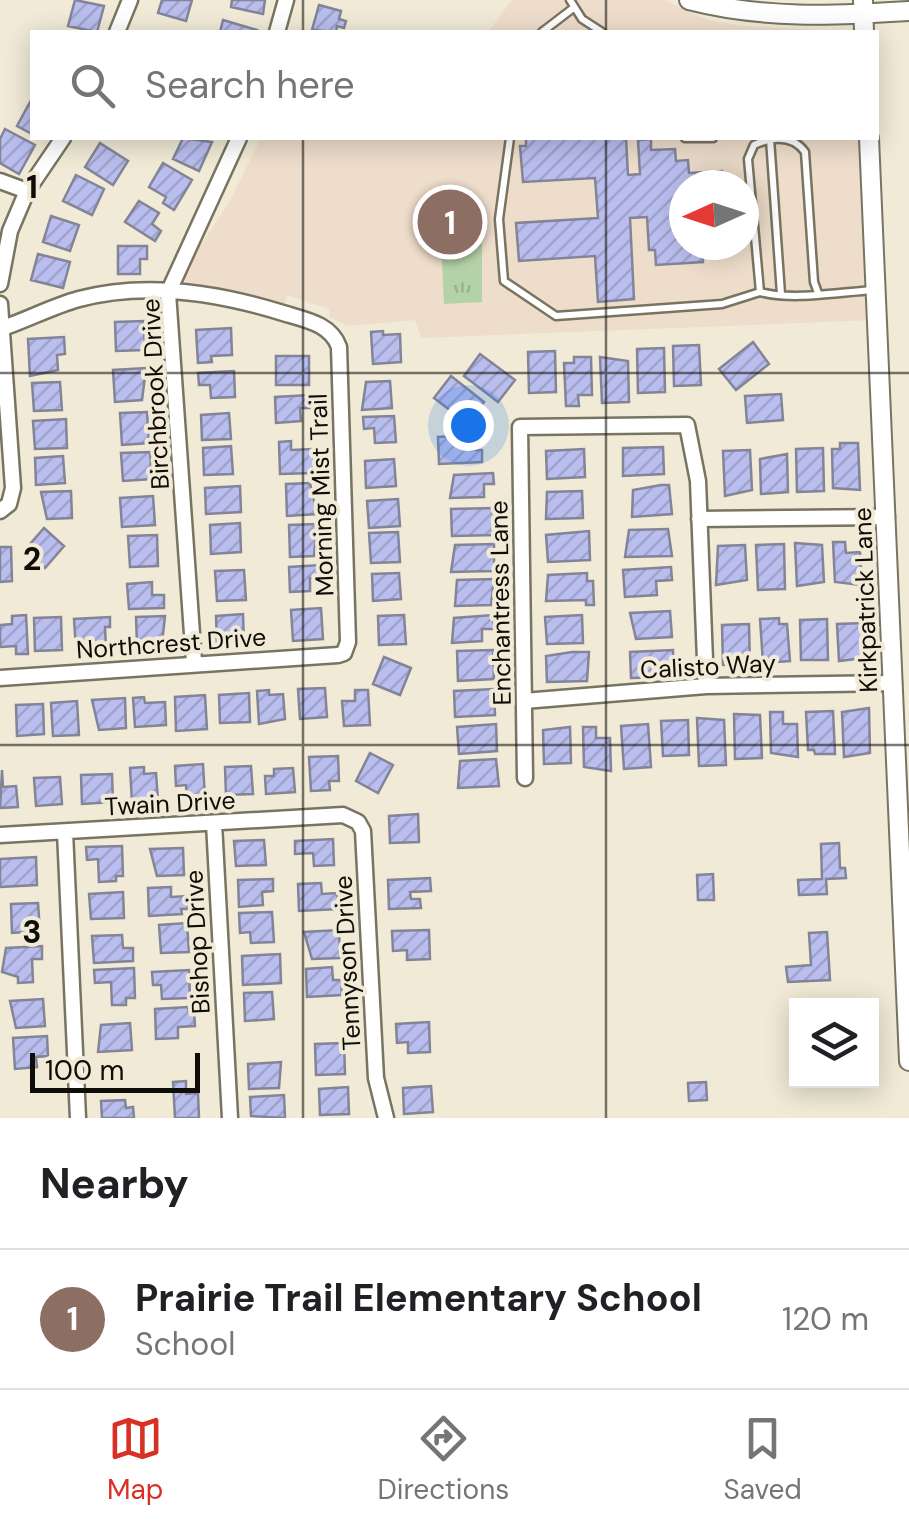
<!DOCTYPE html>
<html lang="en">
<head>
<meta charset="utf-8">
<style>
	body { margin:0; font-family:"DM Sans",sans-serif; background:#f2f2f2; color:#202124 }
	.controls { position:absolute; right:30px; bottom:30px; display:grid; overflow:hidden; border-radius:0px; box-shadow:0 5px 25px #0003 }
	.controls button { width:90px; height:90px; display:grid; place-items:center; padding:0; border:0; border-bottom:2px solid #e0e0e0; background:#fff; color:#202124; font:50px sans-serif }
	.compass { position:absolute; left:669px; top:170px; width:90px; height:90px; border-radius:50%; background:#fff; box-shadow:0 5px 25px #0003; rotate:267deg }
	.scale { position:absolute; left:30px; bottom:25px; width:170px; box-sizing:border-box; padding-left:10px; border:5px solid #0f0d07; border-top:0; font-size:28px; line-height:35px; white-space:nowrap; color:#0f0d07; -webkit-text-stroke:8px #f0ead6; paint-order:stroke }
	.you { position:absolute; left:468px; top:425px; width:35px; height:35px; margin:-25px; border:8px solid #fff; border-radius:50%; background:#1a73e8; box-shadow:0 0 0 15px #1a73e833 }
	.badge { display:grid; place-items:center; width:65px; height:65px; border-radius:50%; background:#d93025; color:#fff; font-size:32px; font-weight:700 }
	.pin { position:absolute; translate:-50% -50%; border:5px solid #fff; box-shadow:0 2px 10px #0006 }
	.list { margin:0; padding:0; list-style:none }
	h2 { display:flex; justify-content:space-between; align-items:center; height:130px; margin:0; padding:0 40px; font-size:42px }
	h2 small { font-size:32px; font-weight:400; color:#757577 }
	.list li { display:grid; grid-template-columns:65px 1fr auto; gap:30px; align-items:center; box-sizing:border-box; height:140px; padding:0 40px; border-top:2px solid #e0e0e0 }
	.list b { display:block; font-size:38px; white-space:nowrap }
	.list p { margin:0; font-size:32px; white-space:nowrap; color:#757577 }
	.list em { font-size:32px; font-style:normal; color:#757577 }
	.icon { flex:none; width:55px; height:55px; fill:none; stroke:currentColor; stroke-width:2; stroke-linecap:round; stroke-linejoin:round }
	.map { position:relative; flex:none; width:909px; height:1118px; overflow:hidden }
	.search { position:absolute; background:#fff; box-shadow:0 5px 25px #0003; left:30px; right:30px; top:30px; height:110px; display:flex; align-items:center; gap:25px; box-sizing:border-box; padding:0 35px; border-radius:0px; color:#757577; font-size:38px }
	.sheet { height:270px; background:#fff }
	nav { display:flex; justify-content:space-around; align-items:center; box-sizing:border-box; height:140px; border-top:2px solid #e0e0e0; background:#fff; font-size:28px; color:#757577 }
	nav a { display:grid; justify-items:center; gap:5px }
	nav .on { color:#d93025 }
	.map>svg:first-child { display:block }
	.education { fill:#eeddcb; fill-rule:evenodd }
	.park { fill:url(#park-tufts) }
	.building { fill:url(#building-hatch); stroke:#838497; stroke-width:2.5 }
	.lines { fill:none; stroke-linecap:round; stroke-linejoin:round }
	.service-casing { stroke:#797462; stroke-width:11 }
	.minor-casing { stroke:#797462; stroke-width:19 }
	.tertiary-casing { stroke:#797462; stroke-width:22 }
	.service { stroke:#fff; stroke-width:6 }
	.minor { stroke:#fff; stroke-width:14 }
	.tertiary { stroke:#fff; stroke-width:18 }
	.grid { fill:none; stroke:#0f0d07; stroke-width:2.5; stroke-opacity:0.55 }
	.labels { text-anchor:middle; stroke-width:8; stroke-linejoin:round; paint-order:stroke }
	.street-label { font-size:25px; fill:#0f0d07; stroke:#f0ead6 }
	.grid-label { font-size:32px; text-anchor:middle; font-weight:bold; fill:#0f0d07; stroke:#f0ead6; stroke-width:8; stroke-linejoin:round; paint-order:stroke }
</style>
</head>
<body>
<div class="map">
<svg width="909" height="1118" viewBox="0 0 909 1118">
	<defs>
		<pattern id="park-tufts" width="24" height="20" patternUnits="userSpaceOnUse" patternTransform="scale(2.5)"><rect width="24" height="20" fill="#b4d2a7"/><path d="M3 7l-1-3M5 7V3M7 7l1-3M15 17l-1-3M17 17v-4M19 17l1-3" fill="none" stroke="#9ab38e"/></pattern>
		<pattern id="building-hatch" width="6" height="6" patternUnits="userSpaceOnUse" patternTransform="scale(2.5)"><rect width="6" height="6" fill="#babeee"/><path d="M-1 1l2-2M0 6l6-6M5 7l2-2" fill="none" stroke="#9fa2cb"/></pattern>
	</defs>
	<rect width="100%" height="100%" fill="#f0ead6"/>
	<path class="education" d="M512,0H664L708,20L743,26L861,32H488Z
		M261,138H866L875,320L421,338L415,320L348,326L329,317V309L287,295L284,307L179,279L231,199ZM684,185H744V245H684Z"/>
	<path class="park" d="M482,241V302L444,304L441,242Z"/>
	<path class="building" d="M75,0L104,6L97,32L68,26Z
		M162,0H192L186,21L158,13Z
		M232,0H265L263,14L231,7Z
		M319,5L341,11L339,19L346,21L344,28L337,26L336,32L312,30Z
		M223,20L257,30L256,32H220Z
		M30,102L32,104V134L17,126Z
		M5,129L35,145L19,174L0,163V139Z
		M183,138L212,142L199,171L173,159Z
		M526,138H626L628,175L640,174L638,140L651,139V150L675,149L676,161L688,160L689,173L722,171L723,182L684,185V245H702L703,262L656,265L655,250H649L647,217L630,218L634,299L598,302L595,256L519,261L516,223L598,218L595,178L523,182L520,146H526Z
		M100,143L128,161L113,185L85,167Z
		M163,163L192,180L174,210L163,203L166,197L149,187Z
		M76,175L104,189L92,215L63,201Z
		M139,201L159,213L152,224L161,231L155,241L125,222Z
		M51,216L79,225L70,251L43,242Z
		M118,246H147V259H140V274H118Z
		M38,254L70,262L63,288L31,280Z
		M144,321L145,350L116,351L115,322Z
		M231,328L232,355L211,356L212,362L198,363L196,330Z
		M383,331V335L400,334L401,362L373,364L371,332Z
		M64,337L65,354L57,355L58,370L30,376L28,339Z
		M753,342L769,364L736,390L719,369Z
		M699,345L701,385L674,386L673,346Z
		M664,348L665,392L638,393L637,349Z
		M555,351L556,392L529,393L528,352Z
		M480,354L515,380L498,402L464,376Z
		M276,356H309V385H276Z
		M574,357H591L592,395H578L579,406H566L564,363H574Z
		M600,357L628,361L629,402L602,403Z
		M146,368L142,400L115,402L113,370Z
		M234,371L235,397L211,398L210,385H199L198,373Z
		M451,376L484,402L468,424L434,398Z
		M390,381L392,408L362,410L366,382Z
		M60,382L62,410L34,411L32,383Z
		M781,394L783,420L747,423L745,396Z
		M310,395V408H300L301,421L276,423L275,397Z
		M147,412L149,443L122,445L120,413Z
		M229,413L231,439L202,440L201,415Z
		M394,416L396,442L375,443L374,428L364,429L363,417Z
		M66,419L67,448L35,449L33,421Z
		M470,435L471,450H482V462L439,464L438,437Z
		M291,441V450L313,449L314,473L280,474L279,442Z
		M840,443H858L860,490L833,488L832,449H840Z
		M231,446L233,474L204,475L203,448Z
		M663,447L664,474L623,476V448Z
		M823,448L824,491L797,492L796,449Z
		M584,449L585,477L547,479L546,451Z
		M750,450L752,490L725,496L723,451Z
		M150,452L152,479L123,481L121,453Z
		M787,454L788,492L761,494L760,459Z
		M63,456L65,483L36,485L35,458Z
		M394,459L396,486L366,488L365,461Z
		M493,473L494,484H484V497L450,498L454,475Z
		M310,483L317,514L287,516L286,484Z
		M661,485H669L672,514L632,517L633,490Z
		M240,486L241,512L206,514L205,488Z
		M71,491L72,518L47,519L41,492Z
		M582,491L583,518L546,519L547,492Z
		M153,496L155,525L122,527L120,498Z
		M398,499L400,526L369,528L367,501Z
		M494,508L495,535L452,536L451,509Z
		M240,523L241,552L211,554L210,525Z
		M317,524L314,556L290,557L289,525Z
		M44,528L64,546L45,568L25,550Z
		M668,529L672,556L625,557L629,530Z
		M589,531L590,560L548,562L546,535Z
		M398,532L400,562L371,563L369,533Z
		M157,535L158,566L130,567L128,536Z
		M833,542H845L846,553L860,552L862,585L835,582Z
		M795,543L822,545L824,582L797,586Z
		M494,544V571L451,572L455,545Z
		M784,544L785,589L758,590L756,545Z
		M745,545L747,580L716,585L718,546Z
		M0,547H11L12,581L0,582Z
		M321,565V578H310V591L290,592L289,567Z
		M671,567L672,580L656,581L657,595L625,597L623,570Z
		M244,570L246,600L217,601L215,571Z
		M399,573L401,599L373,601L372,574Z
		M587,573V581H593L594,605H586V600L546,601L548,575Z
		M494,579L491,605L455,606L457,580Z
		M152,582V595H164V608L129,609L127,584Z
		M321,608L323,639L293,641L291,610Z
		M670,611L672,637L636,639L630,613Z
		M243,614L244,644L217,646L216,616Z
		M26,615L28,654H16V646L0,647V625L12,624V616Z
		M404,615L406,644L379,645L378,616Z
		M493,615L494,629H482V641L452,643L454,618Z
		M582,615L583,643L547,644L545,617Z
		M165,616L162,643L137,645L136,617Z
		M61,617L62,650L35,651L34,618Z
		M110,617V627H105L106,648L76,649L74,619Z
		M779,618V624H787L790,661L763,663L760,619Z
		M827,619L828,660H801L800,620Z
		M864,623L865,658L839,661L837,624Z
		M749,624L750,664L723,665L722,625Z
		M493,650L494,679L458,681L457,651Z
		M673,650L674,677L631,678L630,652Z
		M572,652H589L587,681L547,682L546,656Z
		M384,657L411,668L400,695L373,684Z
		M325,688L327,717L300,719L298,689Z
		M494,689L495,715L455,717L454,691Z
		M269,690V695L283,694L285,719L259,724L257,691Z
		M355,690H368L370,725L344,726L342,701H355Z
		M249,693L250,722L220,723L219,695Z
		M205,695L207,729L176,731L175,697Z
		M144,697L145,703L165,702L166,725L135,727L133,698Z
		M125,698L126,728L99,730L92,700Z
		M77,701L79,735L53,736L51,703Z
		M43,704L44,734L17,736L16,705Z
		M869,708L870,753L844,757L842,712Z
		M833,711L835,754H815L814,750H808L806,712Z
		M770,712H783V724H797L798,757L771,753Z
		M734,714L760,715L762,758L735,759Z
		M697,718L724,720L726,765L699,766Z
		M688,720L689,755L663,756L661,721Z
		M496,724L497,751L459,754L457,727Z
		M648,724L651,767L624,769L621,726Z
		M570,727L571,763L544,764L543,730Z
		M583,727H596V738H610L611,771L584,767Z
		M370,753L393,765L378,793L356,781Z
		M338,756L339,781H329L330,790L311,791L309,757Z
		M496,759L499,786L458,788L460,761Z
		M203,764L205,798L187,799L186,785L176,786L175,766Z
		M251,766L253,794L226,795L225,767Z
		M144,767V774L156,773L158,800L132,802L130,768Z
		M293,768L295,792L266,794L265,776H274V769Z
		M2,770L3,787L16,786L18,807L0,808Z
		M112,774L113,802L82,804L81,775Z
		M60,777L62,804L36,806L34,778Z
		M418,814L419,842L390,843L389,816Z
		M333,839L334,865L314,866L313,853L295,854V841Z
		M264,840L266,865L236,866L234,841Z
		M839,843L840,868H845L846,878L826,879L827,894L799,895L798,880L822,879L821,844Z
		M122,846L123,876H116V881L99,882L98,859L87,860L86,847Z
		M183,848L184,875L157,876L150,849Z
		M36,857L37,885L0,887V859Z
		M713,874L714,900H698L697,875Z
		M430,878L431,891L410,892L411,899H420L421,908L389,909L388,880Z
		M273,879V891L262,892L263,905L239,907L238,880Z
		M321,883L322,894L337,893L338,909L299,911L298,884Z
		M171,887V897L188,896V909H181L182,914L149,916L148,888Z
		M123,892L124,918L91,919L89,894Z
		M38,903L40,931L12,933L11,904Z
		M272,912L274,942L251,943L250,932L240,933L239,913Z
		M187,923L189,952L161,953L159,925Z
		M339,930L340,958L312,959L304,932Z
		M429,930L430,959L407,960V950L393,951L392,931Z
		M827,932L830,980L788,982L786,967L811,965L809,933Z
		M122,935L123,948H133V961L94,963L92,936Z
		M42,946V959H32L33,982L18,983V977L2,972L6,948Z
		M280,954L281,983L243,985L242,956Z
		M332,967L333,980H341L342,995L307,997L306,969Z
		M134,968L135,998H126V1005H112L111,982L95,983L94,970Z
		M189,970L190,998L162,999L161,985H153L152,972Z
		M272,992L274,1019L245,1021L244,993Z
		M43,999L45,1026L16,1028L10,1001Z
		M188,1007L189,1013L194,1012L195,1026L178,1027V1038L156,1039L155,1009Z
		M429,1022L430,1052L408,1053V1042L397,1043L396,1024Z
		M130,1023L132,1050L98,1052L101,1025Z
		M47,1036L48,1056L36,1057L37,1067L15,1069L13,1038Z
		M344,1043L345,1074L316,1075L315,1044Z
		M281,1062L279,1088L249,1089L248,1064Z
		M186,1081V1094L198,1093L199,1118H175L173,1082Z
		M706,1082L707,1100L689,1101L688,1083Z
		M431,1086L433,1112L404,1114L403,1088Z
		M348,1087L349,1114L320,1115L319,1089Z
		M284,1095L285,1118L251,1116L250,1097Z
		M125,1100L126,1108L133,1107L134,1118H102L101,1101Z"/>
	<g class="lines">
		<defs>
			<path id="service" d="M570,0L582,19L602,32
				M542,32L572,9
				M510,138L499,219L504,281L556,316L722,304L760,292
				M685,138H713
				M770,139L781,294
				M818,293L814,282L805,152C792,134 772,137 754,145L748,159L760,292C794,301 839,292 874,290"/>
			<path id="minor" d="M117,32L130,0
				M277,32L286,0
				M0,181L27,191
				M0,284L10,231L27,191L63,138
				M0,304L13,488L9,504L0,511
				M0,329C27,320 53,306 79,299C146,281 219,293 283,313C306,320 331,324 339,347L348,642L344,653L338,655L0,678
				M699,519L887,517
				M194,662L168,293L239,138
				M524,701L706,686L894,683
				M525,778L520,427L687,425L698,481L706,686
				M214,823L230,1118
				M65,832L78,1118
				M0,835L343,815L358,822L363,831L376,1078L386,1118"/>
			<path id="tertiary" d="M689,0C763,19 833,16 909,11
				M863,0L864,32
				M869,138L909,1061"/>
		</defs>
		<use href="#service" class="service-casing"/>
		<use href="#minor" class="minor-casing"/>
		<use href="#tertiary" class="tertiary-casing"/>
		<use href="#service" class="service"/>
		<use href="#minor" class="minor"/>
		<use href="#tertiary" class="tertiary"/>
	</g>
	<path class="grid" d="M303,0V32M606,0V32M303,138V1118M606,138V1118M0,373H909M0,745H909"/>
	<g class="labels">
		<g class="street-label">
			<text transform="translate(155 394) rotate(-93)" y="9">Birchbrook Drive</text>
			<text transform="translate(321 495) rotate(-92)" y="9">Morning Mist Trail</text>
			<text transform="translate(865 600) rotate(-92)" y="9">Kirkpatrick Lane</text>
			<text transform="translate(500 603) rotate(-91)" y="9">Enchantress Lane</text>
			<text transform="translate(171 643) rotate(-4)" y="9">Northcrest Drive</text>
			<text transform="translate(708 666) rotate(-3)" y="9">Calisto Way</text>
			<text transform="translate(170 803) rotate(-3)" y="9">Twain Drive</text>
			<text transform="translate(197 942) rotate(-93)" y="9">Bishop Drive</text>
			<text transform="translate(347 963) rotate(-93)" y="9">Tennyson Drive</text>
		</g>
	</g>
	<g class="grid-label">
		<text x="32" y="198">1</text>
		<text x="32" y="570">2</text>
		<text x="32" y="943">3</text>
	</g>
</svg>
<div class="controls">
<button><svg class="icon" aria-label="layers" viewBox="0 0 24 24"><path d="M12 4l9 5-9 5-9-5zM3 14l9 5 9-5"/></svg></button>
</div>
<svg class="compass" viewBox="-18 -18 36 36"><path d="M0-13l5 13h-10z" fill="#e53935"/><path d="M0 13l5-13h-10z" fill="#757577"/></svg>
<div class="scale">100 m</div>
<div class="you"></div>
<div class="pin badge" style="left:450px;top:222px;background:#8d6e63">1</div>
<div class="search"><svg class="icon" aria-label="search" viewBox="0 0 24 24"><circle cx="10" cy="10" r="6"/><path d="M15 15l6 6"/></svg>Search here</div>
</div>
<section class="sheet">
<h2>Nearby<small></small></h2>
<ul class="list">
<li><span class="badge" style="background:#8d6e63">1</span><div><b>Prairie Trail Elementary School</b><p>School</p></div><em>120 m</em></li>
</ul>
</section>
<nav>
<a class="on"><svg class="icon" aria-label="map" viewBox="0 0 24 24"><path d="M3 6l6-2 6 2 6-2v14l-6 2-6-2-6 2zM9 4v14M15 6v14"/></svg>Map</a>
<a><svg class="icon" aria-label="directions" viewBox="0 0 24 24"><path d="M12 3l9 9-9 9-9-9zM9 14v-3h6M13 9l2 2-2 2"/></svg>Directions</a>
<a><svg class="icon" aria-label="saved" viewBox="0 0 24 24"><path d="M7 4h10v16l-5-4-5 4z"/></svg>Saved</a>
</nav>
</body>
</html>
